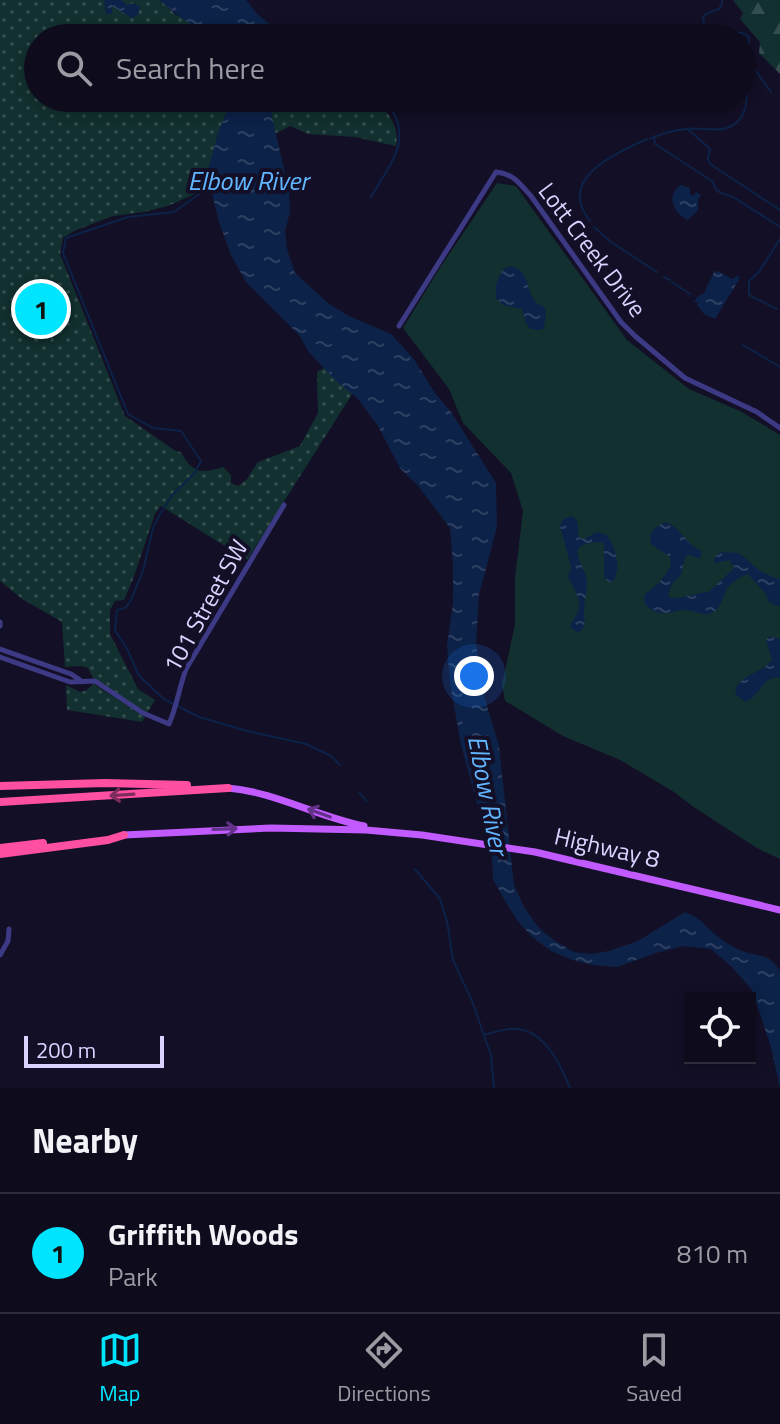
<!DOCTYPE html>
<html lang="en">
<head>
<meta charset="utf-8">
<style>
	body { margin:0; font-family:"Titillium Web",sans-serif; background:#171425; color:#f1f3f6 }
	.controls { position:absolute; right:24px; bottom:24px; display:grid; overflow:hidden; border-radius:0px; box-shadow:0 4px 12px #0003 }
	.controls button { width:72px; height:72px; display:grid; place-items:center; padding:0; border:0; border-bottom:2px solid #2e2b3b; background:#0e0b1c; color:#f1f3f6; font:40px sans-serif }
	.scale { position:absolute; left:24px; bottom:20px; width:140px; box-sizing:border-box; padding-left:8px; border:4px solid #d9d4ff; border-top:0; font-size:22px; line-height:28px; white-space:nowrap; color:#d9d4ff; -webkit-text-stroke:6px #130f26; paint-order:stroke }
	.you { position:absolute; left:474px; top:676px; width:28px; height:28px; margin:-20px; border:6px solid #fff; border-radius:50%; background:#1a73e8; box-shadow:0 0 0 12px #1a73e833 }
	.badge { display:grid; place-items:center; width:52px; height:52px; border-radius:50%; background:#00e5ff; color:#111; font-size:26px; font-weight:700 }
	.pin { position:absolute; translate:-50% -50%; border:4px solid #fff; box-shadow:0 2px 8px #0006 }
	.list { margin:0; padding:0; list-style:none }
	h2 { display:flex; justify-content:space-between; align-items:center; height:104px; margin:0; padding:0 32px; font-size:34px }
	h2 small { font-size:26px; font-weight:400; color:#9b9ba3 }
	.list li { display:grid; grid-template-columns:52px 1fr auto; gap:24px; align-items:center; box-sizing:border-box; height:120px; padding:0 32px; border-top:2px solid #2e2b3b }
	.list b { display:block; font-size:30px; white-space:nowrap }
	.list p { margin:0; font-size:26px; white-space:nowrap; color:#9b9ba3 }
	.list em { font-size:26px; font-style:normal; color:#9b9ba3 }
	.icon { flex:none; width:44px; height:44px; fill:none; stroke:currentColor; stroke-width:2; stroke-linecap:round; stroke-linejoin:round }
	.map { position:relative; flex:none; width:780px; height:1088px; overflow:hidden }
	.search { position:absolute; background:#0e0b1c; box-shadow:0 4px 12px #0003; left:24px; right:24px; top:24px; height:88px; display:flex; align-items:center; gap:20px; box-sizing:border-box; padding:0 28px; border-radius:44px; color:#9b9ba3; font-size:30px }
	.sheet { height:224px; background:#0e0b1c }
	nav { display:flex; justify-content:space-around; align-items:center; box-sizing:border-box; height:112px; border-top:2px solid #2e2b3b; background:#0e0b1c; font-size:22px; color:#9b9ba3 }
	nav a { display:grid; justify-items:center; gap:4px }
	nav .on { color:#00e5ff }
	.map>svg:first-child { display:block }
	.grass { fill:#12302f }
	.forest { fill:url(#forest-firs) }
	.park { fill:url(#park-dots) }
	.water { fill:url(#water-ripples) }
	.lines { fill:none; stroke-linecap:round; stroke-linejoin:round }
	.stream { stroke:#0c2248; stroke-width:2 }
	.minor { stroke:#3d3a85; stroke-width:5 }
	.major { stroke:#c25bff; stroke-width:7 }
	.highway { stroke:#ff4fa3; stroke-width:8 }
	.oneway { stroke:#7d2c5e }
	.oneway2 { stroke:#623188 }
	.labels { text-anchor:middle; stroke-width:8; stroke-linejoin:round; paint-order:stroke }
	.street-label { font-size:24px; fill:#d9d4ff; stroke:#130f26 }
	.water-label { font-size:26px; font-style:italic; fill:#62b6ff; stroke:#130f26 }
</style>
</head>
<body>
<div class="map">
<svg width="780" height="1088" viewBox="0 0 780 1088">
	<defs>
		<pattern id="forest-firs" width="22" height="20" patternUnits="userSpaceOnUse" patternTransform="scale(2)"><rect width="22" height="20" fill="#12302f"/><path d="M5 1l3.5 6h-7zM16 11l3.5 6h-7z" fill="#344d4e"/></pattern>
		<pattern id="park-dots" width="8" height="8" patternUnits="userSpaceOnUse" patternTransform="scale(2)"><rect width="8" height="8" fill="#12302f"/><path d="M2 2h.1M6 6h.1" fill="none" stroke="#344d4e" stroke-width="1.8" stroke-linecap="round"/></pattern>
		<pattern id="water-ripples" width="26" height="14" patternUnits="userSpaceOnUse" patternTransform="scale(2)"><rect width="26" height="14" fill="#0c2248"/><path d="M2 4q2-2 4 0t4 0M15 11q2-2 4 0t4 0" fill="none" stroke="#2f4163"/></pattern>
	</defs>
	<rect width="100%" height="100%" fill="#130f26"/>
	<path class="grass" d="M497,183L516,186L627,340L689,389L742,412L780,435V859L757,848L692,806L674,792L620,760L563,736L505,701L502,685L515,624V577L523,511L511,473L463,423L449,389L403,328L441,266Z"/>
	<path class="forest" d="M733,0H780V74L759,53L760,42L740,19L743,13Z"/>
	<path class="park" d="M0,0H160L176,15L233,38H38V98H373C387,110 400,126 396,146L355,137L308,134L290,126L242,151L235,176L168,206L144,212L113,216L74,231L63,238L60,254L125,416L174,450C184,454 179,450 185,459C195,475 207,472 223,467L231,475V483L238,486L247,479L258,462L300,446L318,413L317,372L330,364L361,380L247,560L161,506L155,514L133,579L124,600L115,601L110,610V634L138,689L155,700L147,713L93,678L88,668L81,666L65,667L62,622L22,599L0,581Z
		M94,684L145,717L142,722L67,710L66,685L80,692L85,691Z"/>
	<path class="water" d="M104,0H121L127,5L134,3L140,7L138,15L132,18L112,6V14H106Z
		M160,0H246L257,14L283,35L282,38H218C211,31 202,30 193,25C181,19 170,9 160,0Z
		M236,98H272V117L289,190L290,212L285,231L287,249L295,273L329,304L349,316L391,334L413,358L435,393L451,412L496,483L497,527L479,594L476,644L484,696L499,746L514,885L524,907L538,927L555,941L574,952L591,954L609,951L638,941L685,912C702,918 706,928 720,938C727,944 740,951 748,953C764,957 770,955 780,971V1088L771,1047L752,990L733,968L711,949L683,946L656,953L617,967L594,965L572,960L551,951L532,937L517,920L504,899L493,879L492,857L461,745L450,683L447,646L453,602V564L450,528L419,487L400,468L378,426L358,399L335,380L308,351L299,335L246,282L231,255L219,222L207,173L218,133L225,115Z
		M681,185L690,188V194L694,196L696,192L701,195L698,200V210L688,220C674,214 665,195 681,185Z
		M512,266C535,274 523,300 543,306L546,311L544,328L540,330L530,329L525,321L522,309L503,305L496,298C495,285 497,278 505,268Z
		M718,271L732,279L737,276L740,278L715,319L704,314L697,305L698,303L694,302L697,297L704,293L714,272Z
		M571,516C582,520 575,530 580,538L584,539L597,532L607,535C616,548 623,572 611,583L604,578V546L602,542C561,543 583,561 587,580C588,590 584,601 584,611C584,622 588,625 578,633L570,627C572,620 577,616 579,609C581,597 572,587 568,576L571,567L560,526L563,519Z
		M665,522C681,527 686,545 702,551L700,559L690,555L685,557L681,575L672,584L668,595L671,598C684,598 696,593 709,592L735,567L730,563L731,560L714,563V559L720,552L739,553L760,571L780,580V605L776,606L768,601L766,594L748,574C740,577 731,582 727,589C722,596 723,605 715,611C705,619 697,610 685,610C677,610 668,615 660,613C653,612 649,608 644,603V595L660,582L671,566L670,557L651,544L650,535L654,529Z
		M770,636L780,639V677C761,677 761,696 745,702L737,696L735,690C742,673 762,673 772,660L766,640Z"/>
	<g class="lines">
		<path class="stream" d="M706,38L703,17L708,13L719,9L722,4V0
			M724,38C732,31 740,30 749,37L748,50L742,64
			M746,57L771,92
			M689,130L710,149L708,159L710,164L780,210
			M654,136L655,144L712,181L717,191L735,198L780,227
			M650,139C660,134 675,130 687,129C700,127 714,132 727,128C747,121 751,96 742,79
			M209,187L174,212L128,217L66,238L63,253L128,414L153,428L181,431L201,461L194,474L172,495L160,514L153,528L143,571L130,602L125,608L117,610L115,630L127,649L139,676L164,699L199,717L247,731L306,744L331,756L340,765
			M371,197C391,162 417,136 383,98
			M590,221C556,179 614,154 647,139
			M594,227L611,242L657,272
			M664,277L670,280
			M672,282L690,294
			M777,309L749,295V281L759,272L780,239
			M743,345L780,367
			M359,792L366,801
			M415,869L440,899L447,921L453,960L472,1001L491,1055L494,1088
			M484,1035C492,1033 501,1030 509,1029C542,1025 560,1063 570,1088"/>
		<path class="minor" d="M399,326L496,172C514,174 519,183 531,196L621,322L635,336L685,378L757,412L780,428
			M0,622V626
			M0,649L71,674L80,680
			M0,657L70,682L95,681L143,713L169,724C177,706 179,688 186,669L284,505
			M0,955L8,941L9,929"/>
		<path class="major" d="M228,788C275,792 318,817 364,826
			M124,835L271,828L366,830L422,835L535,852L780,910"/>
		<path class="highway" d="M0,786L105,783L187,785
			M0,802L228,788
			M0,848L43,843
			M0,854L108,840L124,835"/>
	</g>
	<defs><path id="oneway-shaft" d="M-6 0H5M1.5-3L5.5 0L1.5 3" fill="none" stroke-width="1.6" stroke-linecap="round" stroke-linejoin="round" transform="scale(2)"/></defs>
	<use class="oneway" href="#oneway-shaft" transform="translate(122 795) rotate(176)"/>
	<g class="oneway2">
		<use href="#oneway-shaft" transform="translate(319 813) rotate(-160)"/>
		<use href="#oneway-shaft" transform="translate(225 829) rotate(-2)"/>
	</g>
	<g class="labels">
		<g class="street-label">
			<text transform="translate(592 250) rotate(53)" y="8">Lott Creek Drive</text>
			<text transform="translate(206 606) rotate(-61)" y="8">101 Street SW</text>
			<text transform="translate(607 848) rotate(13)" y="8">Highway 8</text>
		</g>
		<g class="water-label">
			<text x="248" y="190">Elbow River</text>
			<text transform="translate(488 795) rotate(79)" y="9">Elbow River</text>
		</g>
	</g>
</svg>
<div class="controls">
<button><svg class="icon" aria-label="locate" viewBox="0 0 24 24"><circle cx="12" cy="12" r="6"/><path d="M12 2v4M12 18v4M2 12h4M18 12h4"/></svg></button>
</div>
<div class="scale">200 m</div>
<div class="you"></div>
<div class="pin badge" style="left:41px;top:309px">1</div>
<div class="search"><svg class="icon" aria-label="search" viewBox="0 0 24 24"><circle cx="10" cy="10" r="6"/><path d="M15 15l6 6"/></svg>Search here</div>
</div>
<section class="sheet">
<h2>Nearby<small></small></h2>
<ul class="list">
<li><span class="badge">1</span><div><b>Griffith Woods</b><p>Park</p></div><em>810 m</em></li>
</ul>
</section>
<nav>
<a class="on"><svg class="icon" aria-label="map" viewBox="0 0 24 24"><path d="M3 6l6-2 6 2 6-2v14l-6 2-6-2-6 2zM9 4v14M15 6v14"/></svg>Map</a>
<a><svg class="icon" aria-label="directions" viewBox="0 0 24 24"><path d="M12 3l9 9-9 9-9-9zM9 14v-3h6M13 9l2 2-2 2"/></svg>Directions</a>
<a><svg class="icon" aria-label="saved" viewBox="0 0 24 24"><path d="M7 4h10v16l-5-4-5 4z"/></svg>Saved</a>
</nav>
</body>
</html>
